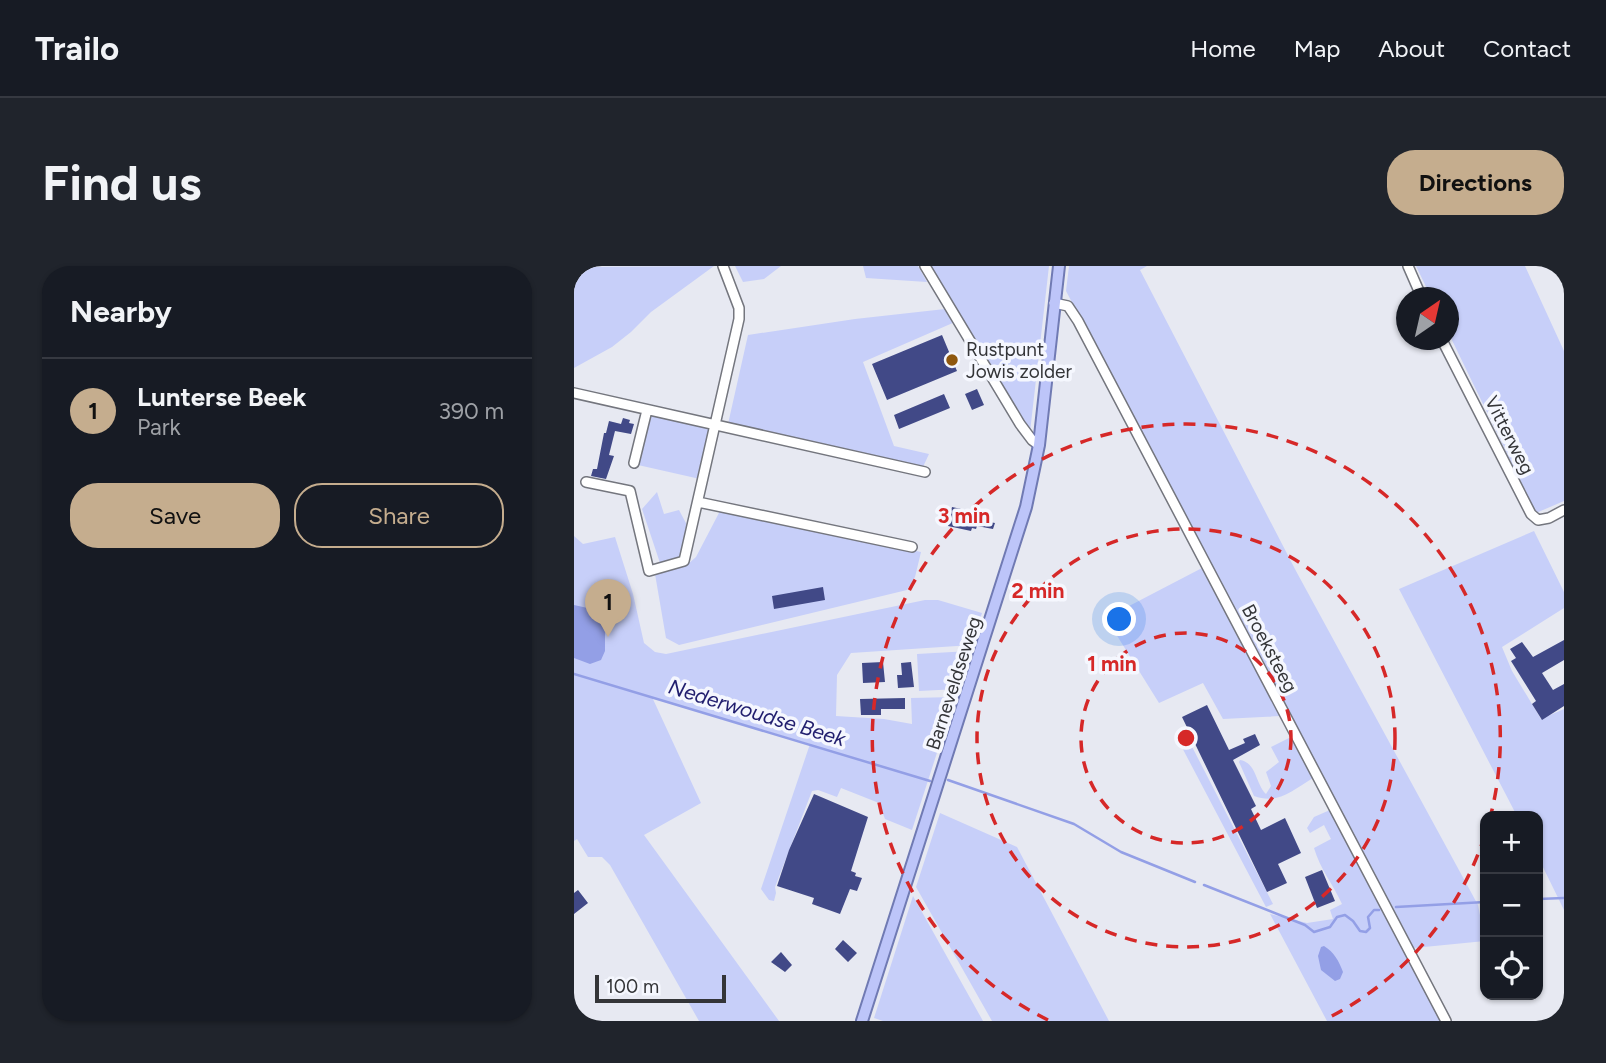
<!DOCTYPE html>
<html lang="en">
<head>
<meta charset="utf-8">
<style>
	body { margin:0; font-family:Figtree,sans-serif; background:#20242c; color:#f1f3f6 }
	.controls { position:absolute; right:21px; bottom:21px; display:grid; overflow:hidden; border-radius:14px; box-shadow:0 2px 5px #0004 }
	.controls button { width:63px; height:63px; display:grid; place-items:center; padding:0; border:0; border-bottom:2px solid #363941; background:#171b24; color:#f1f3f6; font:35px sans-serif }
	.compass { position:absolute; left:822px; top:21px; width:63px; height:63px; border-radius:50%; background:#171b24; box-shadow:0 2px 5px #0004; rotate:34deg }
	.scale { position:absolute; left:21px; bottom:18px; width:131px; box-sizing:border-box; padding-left:7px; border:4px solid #343538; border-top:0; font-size:19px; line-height:24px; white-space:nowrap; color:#343538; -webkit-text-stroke:5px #f5f7fe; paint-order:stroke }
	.you { position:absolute; left:546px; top:354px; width:24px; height:24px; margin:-18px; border:5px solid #fff; border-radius:50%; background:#1a73e8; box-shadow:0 0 0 10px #1a73e833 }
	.badge { display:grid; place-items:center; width:46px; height:46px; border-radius:50%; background:#c5ad8e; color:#111; font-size:23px; font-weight:700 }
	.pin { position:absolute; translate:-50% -58px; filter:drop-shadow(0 2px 4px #0008) }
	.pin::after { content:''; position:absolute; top:37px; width:24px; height:21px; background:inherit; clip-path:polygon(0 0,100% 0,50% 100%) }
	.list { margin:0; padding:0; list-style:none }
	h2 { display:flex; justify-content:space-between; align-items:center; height:91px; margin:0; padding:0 28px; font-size:30px }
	h2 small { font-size:23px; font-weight:400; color:#9ea1a6 }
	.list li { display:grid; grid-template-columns:46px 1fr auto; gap:21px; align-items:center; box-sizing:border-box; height:105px; padding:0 28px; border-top:2px solid #363941 }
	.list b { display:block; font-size:26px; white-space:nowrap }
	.list p { margin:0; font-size:23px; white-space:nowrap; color:#9ea1a6 }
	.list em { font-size:23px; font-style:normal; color:#9ea1a6 }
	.actions { display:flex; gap:14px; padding:21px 28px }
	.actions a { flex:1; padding:16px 0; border:2px solid #c5ad8e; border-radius:28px; text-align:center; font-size:24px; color:#c5ad8e }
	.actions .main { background:#c5ad8e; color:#111 }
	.icon { flex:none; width:38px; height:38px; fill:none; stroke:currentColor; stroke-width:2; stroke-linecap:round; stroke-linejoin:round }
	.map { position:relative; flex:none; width:990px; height:755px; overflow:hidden; border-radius:28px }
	header { display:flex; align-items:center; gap:42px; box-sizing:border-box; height:98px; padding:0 35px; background:#171b24; border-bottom:2px solid #363941 }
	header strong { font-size:33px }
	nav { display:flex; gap:38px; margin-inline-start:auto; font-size:24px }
	.intro { display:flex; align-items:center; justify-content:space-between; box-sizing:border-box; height:168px; padding:0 42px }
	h1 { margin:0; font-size:49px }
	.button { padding:18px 32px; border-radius:28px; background:#c5ad8e; color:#111; font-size:24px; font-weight:700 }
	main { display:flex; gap:42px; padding:0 42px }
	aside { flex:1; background:#171b24; border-radius:28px; box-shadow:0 2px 5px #0004 }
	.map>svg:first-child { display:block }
	.green { fill:#c7cff9 }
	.water { fill:#939fe6 }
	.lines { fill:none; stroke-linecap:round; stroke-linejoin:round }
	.stream { stroke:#939fe6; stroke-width:2.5 }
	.building { fill:#414987 }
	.minor-casing { stroke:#74767e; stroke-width:12 }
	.major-casing { stroke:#707ab3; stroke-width:14 }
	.minor { stroke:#fff; stroke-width:9 }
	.major { stroke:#bdc5f9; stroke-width:10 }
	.ring { fill:none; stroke:#d62828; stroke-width:3.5; stroke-dasharray:12 9 }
	.poi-dot { fill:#8f580f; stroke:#f5f7fe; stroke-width:2.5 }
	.labels { text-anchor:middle; stroke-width:7; stroke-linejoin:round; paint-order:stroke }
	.poi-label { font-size:19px; fill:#343538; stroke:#f5f7fe; text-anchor:start }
	.street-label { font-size:19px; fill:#343538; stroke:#f5f7fe }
	.water-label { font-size:21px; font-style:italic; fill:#211e6e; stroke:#f5f7fe }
	.centre { fill:#d62828; stroke:#f5f7fe; stroke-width:3.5 }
	.ring-label { font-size:21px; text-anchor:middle; font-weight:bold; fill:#d62828; stroke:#f5f7fe; stroke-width:7; stroke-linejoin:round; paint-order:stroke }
</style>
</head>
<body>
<header>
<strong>Trailo</strong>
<nav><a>Home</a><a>Map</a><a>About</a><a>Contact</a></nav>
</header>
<div class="intro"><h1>Find us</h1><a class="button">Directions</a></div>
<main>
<aside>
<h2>Nearby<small></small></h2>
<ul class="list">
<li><span class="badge">1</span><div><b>Lunterse Beek</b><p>Park</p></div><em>390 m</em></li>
</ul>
<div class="actions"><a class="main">Save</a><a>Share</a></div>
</aside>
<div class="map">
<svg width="990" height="755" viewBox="0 0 990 755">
	<rect width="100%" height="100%" fill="#e7e9f2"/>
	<path class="green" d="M140,0L77,46L57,66L38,81L0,102V1Z
		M161,0H207L190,13L169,16Z
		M289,0H344L353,16L292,12Z
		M357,0H475L456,166Z
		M495,0H573L566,4L722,305L904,639L911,675L840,682L492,25Z
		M842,0H951L990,85V235L962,247L875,68L874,32L857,31Z
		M371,43L381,56L289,96L320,180L355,188L348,203L154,158L174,69L281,53Z
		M76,148L135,162L126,213L64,199Z
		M83,226L90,248L105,244L114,261L108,293L86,297L68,243Z
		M146,245L347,286L341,311L333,324L105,379L92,372L81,308L114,298L122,291Z
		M960,265L990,326V342L928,381L938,405L967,453L990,443V644L964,591V550H943L825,323Z
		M0,270L9,278L41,271L59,328L70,377L81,386L92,388L351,334H364L408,347L398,379L277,387L263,409L262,450L310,453L338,458L337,432L381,431L338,564L311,553L305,537L267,522L263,531L244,524L238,525L201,621L202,627L200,635L195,634L187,623L236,478L78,431L127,537L70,569L205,755H125L36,599L28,591H14L3,573L0,575Z
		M628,302L635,315L706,450L649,453L629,417L585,437L532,352Z
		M396,385L384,423L345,425L343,388Z
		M612,469L699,638L692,641L603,472Z
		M717,471L739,512C719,524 704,539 680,530L665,496L666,494C683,497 681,517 692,528L697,520L692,506L705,496L697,481Z
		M756,544L867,755H753L696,648L733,657L759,653L756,644L768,638C759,618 746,603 740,582L757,573L750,559L736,567L733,562L740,551Z
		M366,547L443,581L535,755H418L342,621Z
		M339,630L409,755H309L300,752Z"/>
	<path class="water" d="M0,339L18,343L23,349L31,366V385L27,394L16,398L0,392Z
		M750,680C760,686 765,695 769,706L766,713L761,715L747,704L744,690L747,681Z"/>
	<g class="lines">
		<path class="stream" d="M0,408L356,515
			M374,514L500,558L547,586L621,616
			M630,619L731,659L740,666L756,661L763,651L771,649L779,655L786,665L792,666L796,662L794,651L800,644H805
			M964,633L990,632
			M822,641L911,636"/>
	</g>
	<path class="building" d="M368,69L383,105L313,134L298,98Z
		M403,123L410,139L398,144L391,128Z
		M370,128L376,142L325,163L320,149Z
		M49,152L56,154L55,157L60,158L57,168L41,165L35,189L40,190L32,213L17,210L19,203H23L30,167H32L35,155L47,158Z
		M378,241L401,246V249L405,250V254L421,257L419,263L403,260L402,263L398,262L397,265L374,260Z
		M249,321L251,334L200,343L198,330Z
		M990,374V394L968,407L979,424L990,418V440L968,454L958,438L962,435L937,395L942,392L936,383L948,376L959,391Z
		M309,396L311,416L289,417L288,397Z
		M337,396L340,421L324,422L323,409H328L327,397Z
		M331,432V443H307V449H287L286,433Z
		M633,439L655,484L671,477L669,473L681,468L686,479L659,494L682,540L677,543L687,564L711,552L727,587L704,598L713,617L693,626L608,451Z
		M240,528L294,551L277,605L282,607L281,610L288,612L283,625L276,623L266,648L238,638L240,632L203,620L215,584Z
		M748,604L761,635L743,642L731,611Z
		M4,624L14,637L0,648V627Z
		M269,674L283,687L274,696L261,683Z
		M207,686L218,699L211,706L197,696Z"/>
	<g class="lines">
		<defs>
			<path id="minor" d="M351,0L446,158L458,174L465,179
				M834,0L848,32
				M480,37L494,40L504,55L872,755
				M868,74L957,248L964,254L975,252L990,244
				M0,127L351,206
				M60,197L73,144
				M12,216L56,225L75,305L110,295L165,53V42L149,0
				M124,236L338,281"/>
			<path id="major" d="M288,755L452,241L465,179L485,0"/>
		</defs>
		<use href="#minor" class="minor-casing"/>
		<use href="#major" class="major-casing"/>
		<use href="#minor" class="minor"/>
		<use href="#major" class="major"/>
	</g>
	<g class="ring">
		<circle cx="612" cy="472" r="105"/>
		<circle cx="612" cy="472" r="209"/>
		<path d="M911 569A314 314 0 0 1 750 754M474 754A314 314 0 1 1 917 548"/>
	</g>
	<circle class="poi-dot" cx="378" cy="94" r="7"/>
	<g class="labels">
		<g class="poi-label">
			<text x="392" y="90">Rustpunt<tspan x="392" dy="22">Jowis zolder</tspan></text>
		</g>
		<g class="street-label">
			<text transform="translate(936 169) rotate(63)" y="7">Vitterweg</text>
			<text transform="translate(696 382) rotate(62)" y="7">Broeksteeg</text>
			<text transform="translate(379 417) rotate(-72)" y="7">Barneveldseweg</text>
		</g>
		<g class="water-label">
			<text transform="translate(183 447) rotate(17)" y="7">Nederwoudse Beek</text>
		</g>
	</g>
	<circle cx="612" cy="472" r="10" class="centre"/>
	<g class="ring-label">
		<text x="390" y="257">3 min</text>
		<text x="464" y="332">2 min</text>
		<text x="538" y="405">1 min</text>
	</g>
</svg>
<div class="controls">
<button>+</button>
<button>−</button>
<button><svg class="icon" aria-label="locate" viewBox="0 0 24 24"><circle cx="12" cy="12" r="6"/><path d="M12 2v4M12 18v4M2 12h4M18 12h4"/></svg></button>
</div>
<svg class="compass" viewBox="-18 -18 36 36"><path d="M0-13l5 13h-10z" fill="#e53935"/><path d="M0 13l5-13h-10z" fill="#9ea1a6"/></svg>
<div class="scale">100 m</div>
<div class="you"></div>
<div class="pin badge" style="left:34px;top:371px">1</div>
</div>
</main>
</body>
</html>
